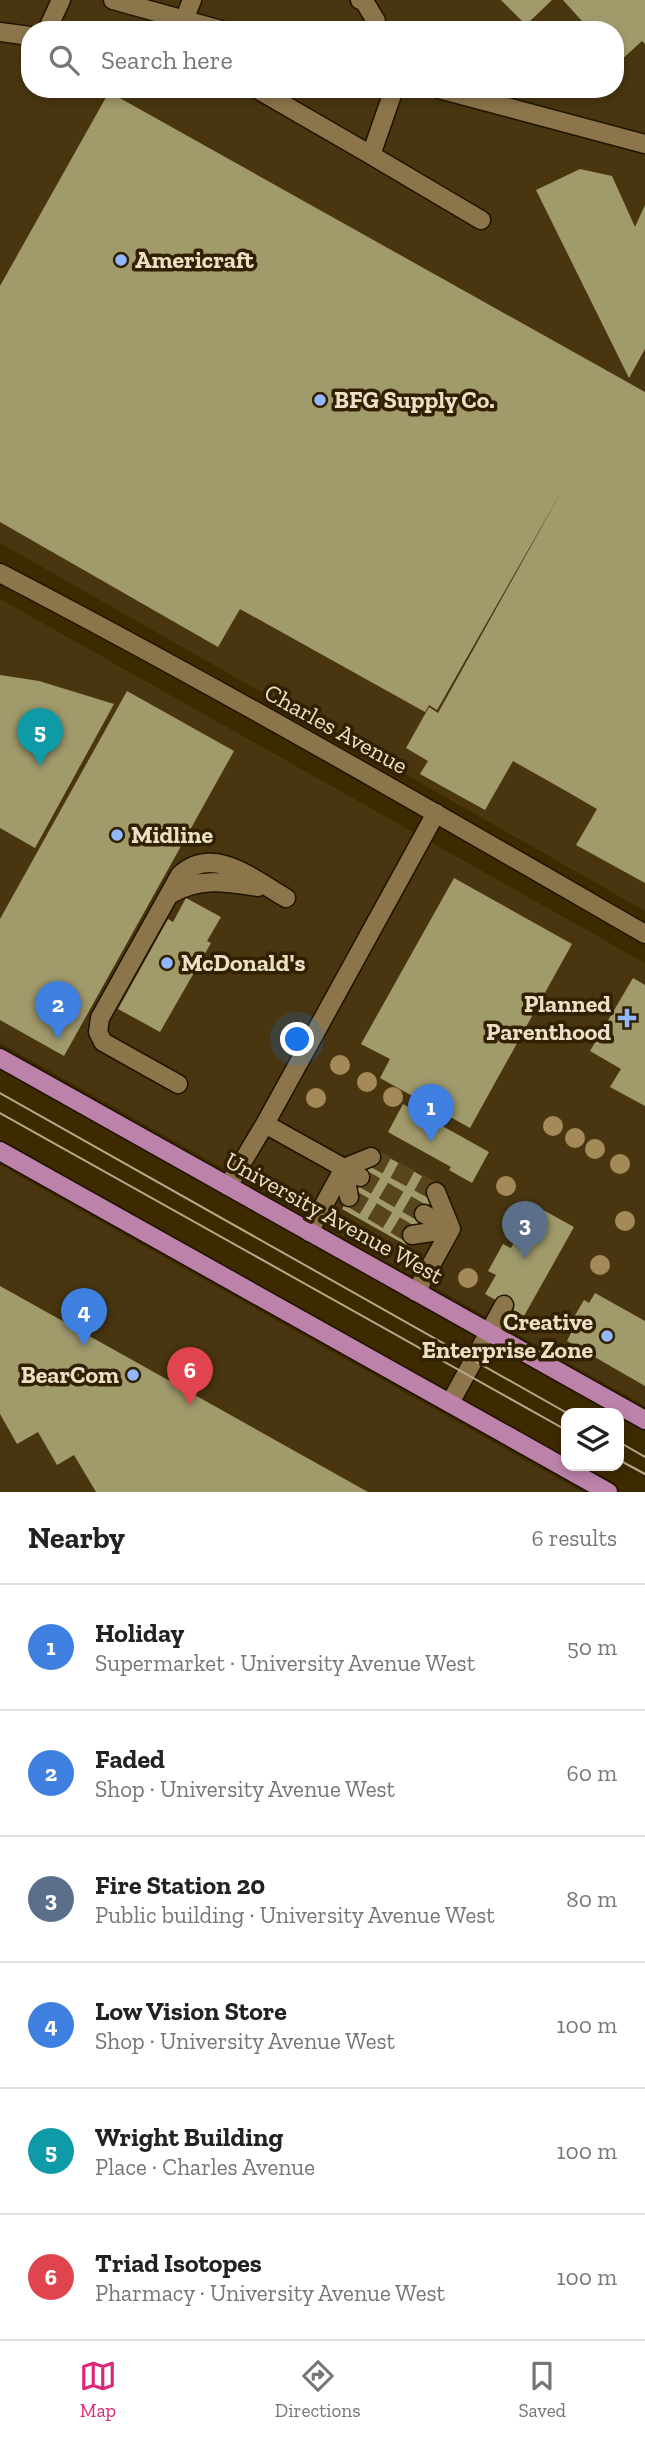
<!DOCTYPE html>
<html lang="en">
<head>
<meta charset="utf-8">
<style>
	body { margin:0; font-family:"Zilla Slab",serif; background:#f6f6f6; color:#222 }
	.controls { position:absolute; right:21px; bottom:21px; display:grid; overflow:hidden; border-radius:14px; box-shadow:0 4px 10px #0003 }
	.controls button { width:63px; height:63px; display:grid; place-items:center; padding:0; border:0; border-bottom:2px solid #e0e0e0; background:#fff; color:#222; font:35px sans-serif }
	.you { position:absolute; left:298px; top:1040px; width:24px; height:24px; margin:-18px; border:5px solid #fff; border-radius:50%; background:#1a73e8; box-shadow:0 0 0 10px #1a73e833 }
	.badge { display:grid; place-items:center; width:46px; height:46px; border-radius:50%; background:#db2777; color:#fff; font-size:23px; font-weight:700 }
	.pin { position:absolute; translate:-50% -58px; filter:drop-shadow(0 2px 4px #0008) }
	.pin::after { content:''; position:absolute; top:37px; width:24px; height:21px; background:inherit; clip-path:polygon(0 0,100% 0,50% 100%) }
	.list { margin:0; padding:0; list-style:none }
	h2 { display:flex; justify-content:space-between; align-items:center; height:91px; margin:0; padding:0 28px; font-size:30px }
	h2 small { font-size:23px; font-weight:400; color:#767676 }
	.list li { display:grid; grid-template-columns:46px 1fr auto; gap:21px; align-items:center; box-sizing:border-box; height:126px; padding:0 28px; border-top:2px solid #e0e0e0 }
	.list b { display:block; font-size:26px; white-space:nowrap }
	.list p { margin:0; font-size:23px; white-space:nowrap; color:#767676 }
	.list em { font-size:23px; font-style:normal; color:#767676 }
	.icon { flex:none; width:38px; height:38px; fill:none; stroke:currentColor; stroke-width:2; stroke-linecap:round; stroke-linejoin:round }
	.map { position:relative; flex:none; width:645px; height:1492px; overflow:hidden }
	.search { position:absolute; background:#fff; box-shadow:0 4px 10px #0003; left:21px; right:21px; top:21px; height:77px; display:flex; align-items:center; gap:18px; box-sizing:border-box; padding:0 24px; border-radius:28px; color:#767676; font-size:26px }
	.sheet { height:847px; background:#fff }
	nav { display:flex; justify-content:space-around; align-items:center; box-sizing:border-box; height:98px; border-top:2px solid #e0e0e0; background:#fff; font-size:19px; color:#767676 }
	nav a { display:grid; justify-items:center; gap:4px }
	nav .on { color:#db2777 }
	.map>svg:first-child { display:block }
	.built { fill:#493610; fill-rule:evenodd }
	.building { fill:#a19b6c }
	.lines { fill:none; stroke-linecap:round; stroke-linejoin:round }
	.minor-tunnel { stroke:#58451e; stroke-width:18; stroke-dasharray:18 9; stroke-linecap:butt }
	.minor-casing { stroke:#1f1401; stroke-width:21 }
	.major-casing { stroke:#1f1401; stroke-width:21 }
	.minor { stroke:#8c754b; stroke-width:18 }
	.major { stroke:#bd82aa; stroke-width:18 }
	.tram { stroke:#b7a78b; stroke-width:2 }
	.tree { fill:#a48a59 }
	.poi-dot { fill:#92b7fd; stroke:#312101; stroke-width:2.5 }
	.labels { text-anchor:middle; stroke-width:7; stroke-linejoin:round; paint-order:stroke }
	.poi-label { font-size:24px; font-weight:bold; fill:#ede0ca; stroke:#312101; text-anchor:start }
	.street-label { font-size:24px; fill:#ede0ca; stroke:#312101 }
</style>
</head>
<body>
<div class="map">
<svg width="645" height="1492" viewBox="0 0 645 1492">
	<rect width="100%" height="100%" fill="#3e2a00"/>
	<path class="built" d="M0,0H645V911L0,543ZM30,30H615V89H30Z
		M0,599L645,963V1406L0,1043Z
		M0,1165L582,1492H0Z"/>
	<path class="building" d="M501,0H552L526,25Z
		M563,0H645V44L642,41L619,62L615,58V30H590Z
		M109,92L645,392V883L576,845L597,809L566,791L513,761L485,810L420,774L428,761L406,748L429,707L438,713L564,487L437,710L429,705L425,712L240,609L218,647L0,522V286Z
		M580,169L612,176L635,227L645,205V349L629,378L536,190Z
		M0,675L39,681L114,704L35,848L0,828Z
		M127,691L234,751L64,1056L0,1020V919Z
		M454,878L572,944L470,1128L380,1078L390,1059L361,1044Z
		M186,898L221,917L207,941L211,943L160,1032L118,1009L168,919L173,922Z
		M633,978L645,985V1106L610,1087L621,1069L590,1051Z
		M403,1104L489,1152L472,1183L449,1170L451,1167L388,1132Z
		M375,1150L440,1186L406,1245L342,1209Z
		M534,1205L574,1227L524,1316L485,1294L496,1275L488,1271L503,1244L511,1248Z
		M0,1286L368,1492H96L74,1455L57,1465L38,1432L17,1444L0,1414Z
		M595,1293L645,1321V1386L567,1341L572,1331L567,1329L584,1300L589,1303Z"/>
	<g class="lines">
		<path class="minor-tunnel" d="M371,1157L436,1192
			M360,1177L424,1214
			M349,1197L412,1235"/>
		<defs>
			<path id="minor" d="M113,0L221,30
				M360,0L364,1L376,21L373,30
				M184,20L192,0
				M47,30L61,0
				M0,32L30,36
				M257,89L371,155L394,89
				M439,89L645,144
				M371,155L481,220
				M0,573C219,687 432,811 645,934
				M171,894C200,877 226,882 258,887
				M178,1084L103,1042L98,1032L100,1018L180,875C214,844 254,880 286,898
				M265,1124L360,1177
				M228,1186L265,1124L436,813
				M349,1197L344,1168L371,1157
				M309,1232L344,1168
				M412,1235L451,1229L436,1192
				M416,1292L451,1229L424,1214
				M450,1403L504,1305"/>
			<path id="major" d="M0,1058L645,1420
				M0,1151L608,1492"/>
		</defs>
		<use href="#minor" class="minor-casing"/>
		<use href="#major" class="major-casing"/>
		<use href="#minor" class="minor"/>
		<use href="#major" class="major"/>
		<path class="tram" d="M0,1093L567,1413
			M0,1113L566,1430
			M619,1442L645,1457
			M619,1460L645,1474"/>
	</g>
	<g class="tree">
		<circle cx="340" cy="1065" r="10"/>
		<circle cx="367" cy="1082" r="10"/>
		<circle cx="393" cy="1097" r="10"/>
		<circle cx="316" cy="1098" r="10"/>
		<circle cx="553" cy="1126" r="10"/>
		<circle cx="575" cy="1138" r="10"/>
		<circle cx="595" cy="1149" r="10"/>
		<circle cx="620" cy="1164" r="10"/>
		<circle cx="506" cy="1186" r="10"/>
		<circle cx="625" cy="1221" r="10"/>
		<circle cx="600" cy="1265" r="10"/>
		<circle cx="468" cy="1278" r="10"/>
	</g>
	<g class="poi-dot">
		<circle cx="121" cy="260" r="7"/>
		<circle cx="320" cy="400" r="7"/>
		<circle cx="117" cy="835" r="7"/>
		<circle cx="167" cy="963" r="7"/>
		<path d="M623.5 1007.5h7v7h7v7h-7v7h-7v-7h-7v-7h7z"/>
		<circle cx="607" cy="1336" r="7"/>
		<circle cx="133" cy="1375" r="7"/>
	</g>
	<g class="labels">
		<g class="poi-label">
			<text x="135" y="268">Americraft</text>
			<text x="334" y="408">BFG Supply Co.</text>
			<text x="131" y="843">Midline</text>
			<text x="181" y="971">McDonald's</text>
			<text x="611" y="1012" text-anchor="end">Planned<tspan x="611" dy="28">Parenthood</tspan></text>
			<text x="593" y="1330" text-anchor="end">Creative<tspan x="593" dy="28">Enterprise Zone</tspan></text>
			<text x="119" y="1383" text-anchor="end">BearCom</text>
		</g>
		<g class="street-label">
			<text transform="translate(336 729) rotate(29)" y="8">Charles Avenue</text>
			<text transform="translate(334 1218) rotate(29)" y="8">University Avenue West</text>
		</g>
	</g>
</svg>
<div class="controls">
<button><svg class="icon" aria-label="layers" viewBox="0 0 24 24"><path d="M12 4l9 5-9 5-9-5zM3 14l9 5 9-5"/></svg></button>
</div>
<div class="you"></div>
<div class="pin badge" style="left:431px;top:1142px;background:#3f7fe0">1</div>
<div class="pin badge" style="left:58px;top:1039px;background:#3f7fe0">2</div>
<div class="pin badge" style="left:525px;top:1259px;background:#5c6f8a">3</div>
<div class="pin badge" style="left:84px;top:1346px;background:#3f7fe0">4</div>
<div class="pin badge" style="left:40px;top:766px;background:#0f9aa8">5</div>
<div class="pin badge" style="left:190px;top:1405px;background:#e0444e">6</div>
<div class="search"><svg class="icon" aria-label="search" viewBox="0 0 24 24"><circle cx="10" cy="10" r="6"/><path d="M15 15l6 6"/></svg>Search here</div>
</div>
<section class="sheet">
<h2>Nearby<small>6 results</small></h2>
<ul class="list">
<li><span class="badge" style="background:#3f7fe0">1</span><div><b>Holiday</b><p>Supermarket · University Avenue West</p></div><em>50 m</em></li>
<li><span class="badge" style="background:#3f7fe0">2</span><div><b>Faded</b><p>Shop · University Avenue West</p></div><em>60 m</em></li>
<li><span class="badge" style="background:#5c6f8a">3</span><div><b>Fire Station 20</b><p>Public building · University Avenue West</p></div><em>80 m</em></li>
<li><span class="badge" style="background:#3f7fe0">4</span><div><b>Low Vision Store</b><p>Shop · University Avenue West</p></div><em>100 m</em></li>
<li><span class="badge" style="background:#0f9aa8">5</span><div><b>Wright Building</b><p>Place · Charles Avenue</p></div><em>100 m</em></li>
<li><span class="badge" style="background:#e0444e">6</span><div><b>Triad Isotopes</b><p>Pharmacy · University Avenue West</p></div><em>100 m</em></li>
</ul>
</section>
<nav>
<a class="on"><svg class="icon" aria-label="map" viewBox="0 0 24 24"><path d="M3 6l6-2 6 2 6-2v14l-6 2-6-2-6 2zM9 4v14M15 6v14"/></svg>Map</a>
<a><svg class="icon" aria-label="directions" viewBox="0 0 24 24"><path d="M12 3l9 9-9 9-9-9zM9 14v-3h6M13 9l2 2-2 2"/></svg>Directions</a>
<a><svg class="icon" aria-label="saved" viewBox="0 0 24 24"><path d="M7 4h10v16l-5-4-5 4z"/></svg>Saved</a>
</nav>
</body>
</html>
